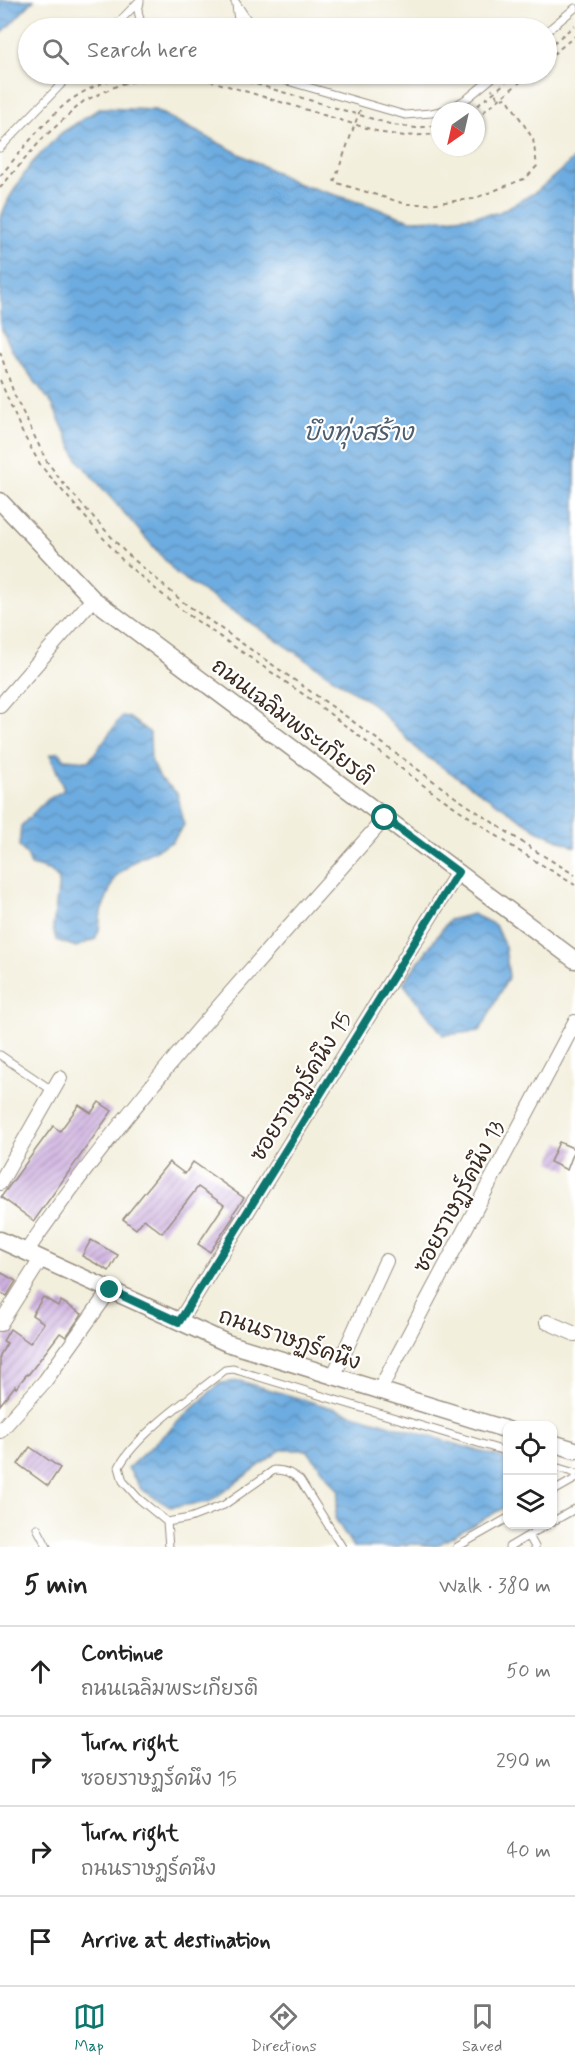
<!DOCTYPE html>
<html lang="en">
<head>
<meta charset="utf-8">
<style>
	body { margin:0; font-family:Mynerve,"Playpen Sans Thai",sans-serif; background:#f6f6f6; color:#222 }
	.controls { position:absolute; right:18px; bottom:18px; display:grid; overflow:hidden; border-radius:12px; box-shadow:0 2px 4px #0004 }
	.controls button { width:54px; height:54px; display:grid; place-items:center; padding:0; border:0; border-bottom:2px solid #e0e0e0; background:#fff; color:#222; font:30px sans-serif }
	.compass { position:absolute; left:431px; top:102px; width:54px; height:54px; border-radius:50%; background:#fff; box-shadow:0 2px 4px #0004; rotate:214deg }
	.stop { position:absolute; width:18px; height:18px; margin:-14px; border:4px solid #0f766e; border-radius:50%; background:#fff }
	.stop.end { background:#0f766e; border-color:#fff; box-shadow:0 2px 6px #0008 }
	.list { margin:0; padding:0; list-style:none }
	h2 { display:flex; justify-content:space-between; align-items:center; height:78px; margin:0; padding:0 24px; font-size:26px }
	h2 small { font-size:20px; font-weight:400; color:#767676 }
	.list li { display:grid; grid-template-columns:39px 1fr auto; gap:18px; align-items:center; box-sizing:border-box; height:90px; padding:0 24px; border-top:2px solid #e0e0e0 }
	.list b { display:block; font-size:22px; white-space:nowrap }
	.list p { margin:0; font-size:20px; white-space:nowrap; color:#767676 }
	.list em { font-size:20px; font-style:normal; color:#767676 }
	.icon { flex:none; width:33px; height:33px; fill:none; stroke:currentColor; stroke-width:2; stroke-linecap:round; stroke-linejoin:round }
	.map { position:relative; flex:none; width:575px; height:1547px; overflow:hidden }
	.search { position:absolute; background:#fff; box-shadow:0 2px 4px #0004; left:18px; right:18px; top:18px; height:66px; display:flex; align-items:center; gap:15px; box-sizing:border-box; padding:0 21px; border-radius:33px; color:#767676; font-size:22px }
	.sheet { height:438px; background:#fff }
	nav { display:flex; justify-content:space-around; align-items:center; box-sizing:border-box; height:84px; border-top:2px solid #e0e0e0; background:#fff; font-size:16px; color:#767676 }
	nav a { display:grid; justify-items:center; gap:3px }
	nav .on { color:#0f766e }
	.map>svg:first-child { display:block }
	.water { fill:url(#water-waves); stroke:#546b7f; stroke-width:1.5 }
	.building { fill:url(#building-hatch) }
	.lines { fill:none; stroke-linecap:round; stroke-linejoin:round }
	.service-casing { stroke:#978c7e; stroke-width:9 }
	.minor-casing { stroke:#978c7e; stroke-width:16 }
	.tertiary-casing { stroke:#978c7e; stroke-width:19 }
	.path { stroke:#978c7e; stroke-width:2; stroke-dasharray:4.5 4.5; stroke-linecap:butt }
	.service { stroke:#fff; stroke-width:7 }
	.minor { stroke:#fff; stroke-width:14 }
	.tertiary { stroke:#fff; stroke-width:16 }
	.route { stroke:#0f766e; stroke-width:8 }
	.labels { text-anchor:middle; stroke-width:4.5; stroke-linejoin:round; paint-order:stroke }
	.street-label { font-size:22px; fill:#3b2a1e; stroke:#fff }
	.water-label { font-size:24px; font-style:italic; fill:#4f5e6c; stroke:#fff }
</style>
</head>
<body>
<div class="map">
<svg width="575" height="1547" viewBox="0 0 575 1547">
	<defs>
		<pattern id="water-waves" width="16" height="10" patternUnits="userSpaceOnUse" patternTransform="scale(1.5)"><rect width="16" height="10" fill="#6dace0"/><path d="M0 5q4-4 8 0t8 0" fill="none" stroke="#5b8cb5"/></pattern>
		<pattern id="building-hatch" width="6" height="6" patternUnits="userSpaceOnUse" patternTransform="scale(1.5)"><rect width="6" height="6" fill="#cdb0df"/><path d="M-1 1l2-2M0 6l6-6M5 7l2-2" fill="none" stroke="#a88fb4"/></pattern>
	</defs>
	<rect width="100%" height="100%" fill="#fff"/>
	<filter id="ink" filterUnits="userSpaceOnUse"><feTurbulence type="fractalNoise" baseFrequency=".0167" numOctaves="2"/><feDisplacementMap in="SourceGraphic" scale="12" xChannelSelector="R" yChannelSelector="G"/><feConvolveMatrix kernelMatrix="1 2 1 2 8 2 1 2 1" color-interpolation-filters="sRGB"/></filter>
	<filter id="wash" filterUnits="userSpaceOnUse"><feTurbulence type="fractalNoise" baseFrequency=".008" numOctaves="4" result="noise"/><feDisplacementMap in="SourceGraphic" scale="24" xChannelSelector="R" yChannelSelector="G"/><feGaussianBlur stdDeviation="1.35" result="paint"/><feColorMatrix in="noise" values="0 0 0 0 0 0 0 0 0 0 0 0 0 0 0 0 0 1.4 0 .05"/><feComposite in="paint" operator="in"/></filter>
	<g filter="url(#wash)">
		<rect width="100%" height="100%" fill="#f3efdd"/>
		<path class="water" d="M0,0H34L0,35Z
			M100,108L155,110L296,183L362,203L410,220L447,219L498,213L536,192L575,158V847L537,830L421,753L374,705L177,574L78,460L52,404L14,354L0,325V219L9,198L30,165L61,133Z
			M122,716L128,717L150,733L151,760L160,778L177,793L184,825L172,842L137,859L115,877L101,912L99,930L95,939L76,947L56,940L53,928L59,880L51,871L31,865L27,855L19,846L21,826L45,801L64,790L50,754L59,752L65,759L89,761Z
			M473,914L495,925L505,947L509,976L480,1031L443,1035L403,983L449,920Z
			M240,1381L507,1459V1506L436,1546L416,1544L401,1545L398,1547H353L335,1518L339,1491L307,1450H281L209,1502L170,1507L141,1489L128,1468L220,1383Z"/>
		<g id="blocks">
			<path class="building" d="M99,1102L112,1111L34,1221L1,1197L53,1126L60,1131L79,1105L91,1113Z
				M559,1142L575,1149L567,1170L550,1162Z
				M169,1162L185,1174L193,1162L244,1198L232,1215L234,1216L210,1252L198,1244L224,1205L198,1187L162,1233L144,1219L136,1229L123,1219Z
				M91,1240L118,1255L109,1271L82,1256Z
				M0,1272L16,1281L7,1296L0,1293Z
				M43,1297L58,1306L61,1301L82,1314L66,1337L60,1333L28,1375L27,1374L16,1388L15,1386L0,1405V1355L7,1343L3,1341L10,1329L30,1343L44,1323L32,1315Z
				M30,1447L60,1468L48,1486L18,1464Z"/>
		</g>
	</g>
	<g filter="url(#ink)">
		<use href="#blocks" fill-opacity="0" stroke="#978c7e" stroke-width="1.5"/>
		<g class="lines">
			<defs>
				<path id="service" d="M234,0L253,28
					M140,2L138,11L142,28
					M236,5L239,28
					M113,28L140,0
					M546,32L575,8
					M263,74L405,115L431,113L450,109L469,97L497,74
					M0,148L71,74
					M0,1055L53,1091
					M552,1466L575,1473
					M552,1492L575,1479
					M167,1522L169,1547
					M552,1522L575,1509
					M37,1528L47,1547
					M529,1536L535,1547
					M342,1547L300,1480C291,1473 285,1470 274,1470L224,1505L190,1518L167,1522L138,1498L123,1481L119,1467C136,1434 195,1394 225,1370L233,1369L508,1452
					M457,1547L508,1518
					M509,1547L548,1524"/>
				<path id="minor" d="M0,706L93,599
					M0,1183L60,1078
					M26,1252C132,1097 261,959 385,818
					M179,1322L458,872
					M547,1322L575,1334
					M0,1324L41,1259
					M333,1377L386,1261
					M379,1391L575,1022
					M0,1431L45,1381L110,1290"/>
				<path id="tertiary" d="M0,501L93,599L575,960
					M0,1240L227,1343L508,1430
					M552,1443L575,1450"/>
			</defs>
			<use href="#service" class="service-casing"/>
			<use href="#minor" class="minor-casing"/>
			<use href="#tertiary" class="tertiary-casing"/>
			<path class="path" d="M546,49L575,25
				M546,60L575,36
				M222,74L393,125L416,128L440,125
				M360,110L334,182L406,204H427L473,199L526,178L537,166L533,139L507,98L499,99L492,89
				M471,111L516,74
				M476,118L530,74
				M0,176C20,153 39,127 62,107C81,90 109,79 133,74
				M0,188L43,138L84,101L121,84L154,78L195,76L383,133L405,136L440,134
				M0,352L14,394L46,460L62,482L124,551L183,602L347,717L455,797L534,850L575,875
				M0,380L22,432L41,466L124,562L153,587L187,614L313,701L427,788L519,851L575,885"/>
			<use href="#service" class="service"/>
			<use href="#minor" class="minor"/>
			<use href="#tertiary" class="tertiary"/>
		</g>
	</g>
	<g class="lines" filter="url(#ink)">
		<path class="route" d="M110,1290L179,1322L458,872L385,818"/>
	</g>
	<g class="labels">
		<g class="street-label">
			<text transform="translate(293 721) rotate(37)" y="8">ถนนเฉลิมพระเกียรติ</text>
			<text transform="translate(300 1086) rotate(-58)" y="8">ซอยราษฏร์คนึง 15</text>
			<text transform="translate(458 1196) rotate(-62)" y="8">ซอยราษฏร์คนึง 13</text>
			<text transform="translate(290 1338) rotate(19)" y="8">ถนนราษฏร์คนึง</text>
		</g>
		<g class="water-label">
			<text x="358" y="440">บึงทุ่งสร้าง</text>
		</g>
	</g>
</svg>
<div class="controls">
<button><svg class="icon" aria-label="locate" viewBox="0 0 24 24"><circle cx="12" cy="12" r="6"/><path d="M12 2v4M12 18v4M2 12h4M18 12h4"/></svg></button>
<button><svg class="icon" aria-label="layers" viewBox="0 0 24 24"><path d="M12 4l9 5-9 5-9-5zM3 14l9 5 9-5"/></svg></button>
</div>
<svg class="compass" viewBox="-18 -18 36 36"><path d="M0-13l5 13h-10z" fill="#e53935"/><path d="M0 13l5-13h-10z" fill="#767676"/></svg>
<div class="stop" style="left:385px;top:818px"></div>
<div class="stop end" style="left:110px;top:1290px"></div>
<div class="search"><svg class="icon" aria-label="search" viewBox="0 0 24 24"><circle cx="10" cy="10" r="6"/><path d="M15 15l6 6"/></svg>Search here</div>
</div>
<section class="sheet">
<h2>5 min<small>Walk · 380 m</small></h2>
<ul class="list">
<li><svg class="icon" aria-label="ahead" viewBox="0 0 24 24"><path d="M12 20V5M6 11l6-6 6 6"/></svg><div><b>Continue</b><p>ถนนเฉลิมพระเกียรติ</p></div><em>50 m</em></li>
<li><svg class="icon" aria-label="right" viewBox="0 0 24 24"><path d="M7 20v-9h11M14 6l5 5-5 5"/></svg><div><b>Turn right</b><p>ซอยราษฏร์คนึง 15</p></div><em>290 m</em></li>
<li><svg class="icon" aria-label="right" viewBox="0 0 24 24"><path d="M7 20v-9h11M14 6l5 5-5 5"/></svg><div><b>Turn right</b><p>ถนนราษฏร์คนึง</p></div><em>40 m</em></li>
<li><svg class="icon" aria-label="arrive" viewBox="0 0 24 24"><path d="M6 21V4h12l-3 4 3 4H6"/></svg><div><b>Arrive at destination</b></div></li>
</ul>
</section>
<nav>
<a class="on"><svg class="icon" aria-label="map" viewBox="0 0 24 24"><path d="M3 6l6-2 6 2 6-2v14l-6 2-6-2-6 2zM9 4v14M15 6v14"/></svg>Map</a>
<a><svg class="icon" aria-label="directions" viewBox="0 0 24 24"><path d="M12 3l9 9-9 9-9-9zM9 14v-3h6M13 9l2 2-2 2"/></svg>Directions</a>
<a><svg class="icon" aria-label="saved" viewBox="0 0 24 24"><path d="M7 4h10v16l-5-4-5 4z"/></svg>Saved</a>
</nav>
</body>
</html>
